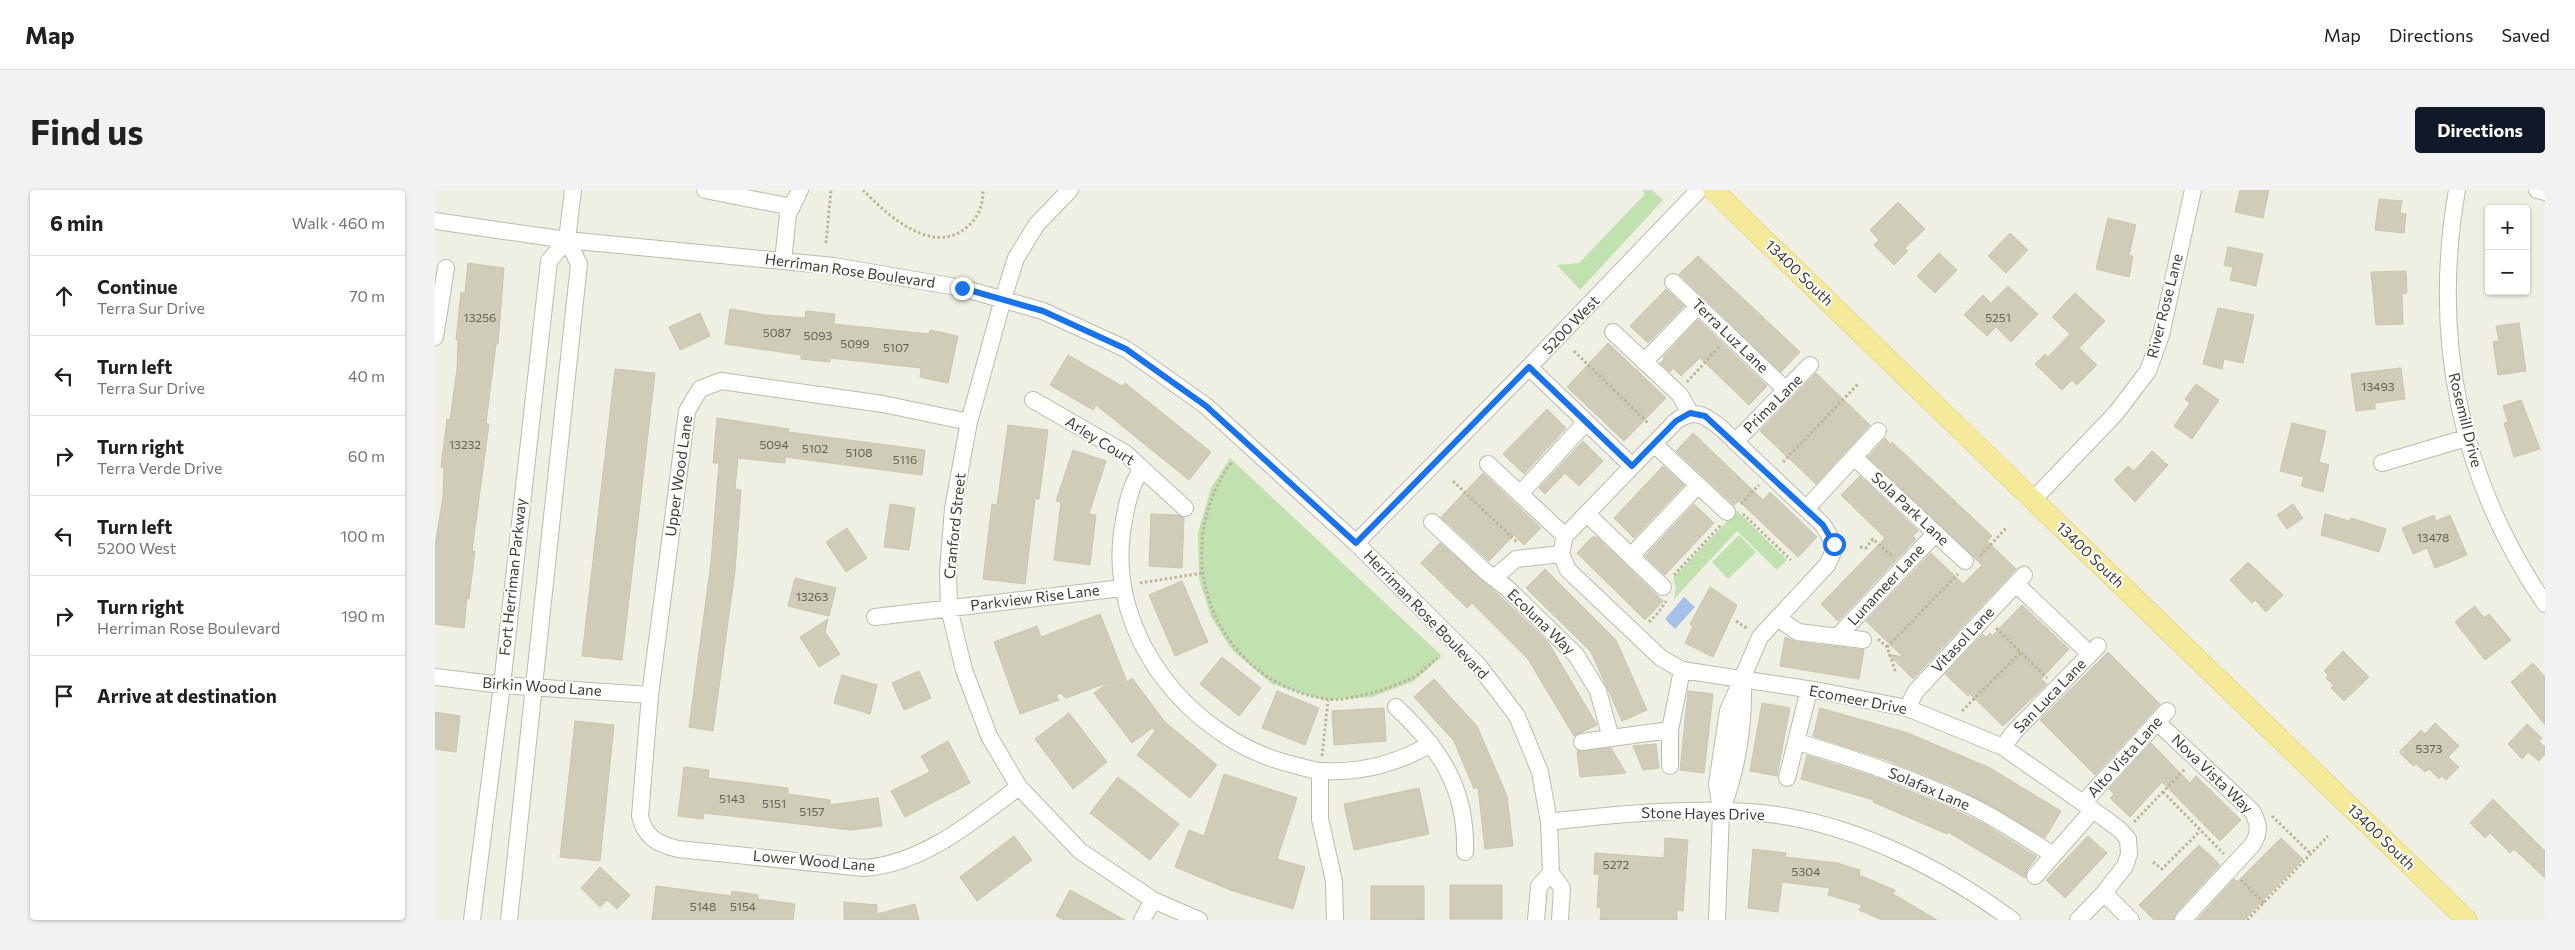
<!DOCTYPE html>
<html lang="en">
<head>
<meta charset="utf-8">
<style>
	body { margin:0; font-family:Commissioner,sans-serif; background:#f2f2f2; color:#202124 }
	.controls { position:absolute; right:15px; top:15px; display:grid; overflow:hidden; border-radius:5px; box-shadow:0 1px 4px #0004 }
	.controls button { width:45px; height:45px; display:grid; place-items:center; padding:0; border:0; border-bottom:1px solid #e0e0e0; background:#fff; color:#202124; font:25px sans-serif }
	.stop { position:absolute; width:15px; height:15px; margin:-11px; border:4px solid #1a73e8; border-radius:50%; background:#fff }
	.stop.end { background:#1a73e8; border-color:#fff; box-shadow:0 1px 5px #0008 }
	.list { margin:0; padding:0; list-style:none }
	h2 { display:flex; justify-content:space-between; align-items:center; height:65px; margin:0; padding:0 20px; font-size:21px }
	h2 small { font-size:16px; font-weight:400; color:#757577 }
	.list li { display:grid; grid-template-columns:32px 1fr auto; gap:15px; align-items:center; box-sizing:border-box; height:80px; padding:0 20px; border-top:1px solid #e0e0e0 }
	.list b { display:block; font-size:19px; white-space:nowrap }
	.list p { margin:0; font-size:16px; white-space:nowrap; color:#757577 }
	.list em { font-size:16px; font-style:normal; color:#757577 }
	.icon { flex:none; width:28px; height:28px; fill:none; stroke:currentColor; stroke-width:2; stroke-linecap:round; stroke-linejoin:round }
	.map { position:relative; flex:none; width:2110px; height:730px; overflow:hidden; border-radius:5px }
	header { display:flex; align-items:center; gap:30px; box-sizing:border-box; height:70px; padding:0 25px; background:#fff; border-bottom:1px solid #e0e0e0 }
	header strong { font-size:24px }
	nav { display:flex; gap:28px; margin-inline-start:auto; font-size:18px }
	.intro { display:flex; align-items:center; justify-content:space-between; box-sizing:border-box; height:120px; padding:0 30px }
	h1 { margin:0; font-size:35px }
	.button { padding:12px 22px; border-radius:5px; background:#111827; color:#fff; font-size:18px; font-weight:700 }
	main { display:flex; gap:30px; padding:0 30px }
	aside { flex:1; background:#fff; border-radius:5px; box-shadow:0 1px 4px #0004 }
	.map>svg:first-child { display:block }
	.green { fill:#c2e1b0 }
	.water { fill:#a5c1e8 }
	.building { fill:#d0ccba; stroke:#cac5ae }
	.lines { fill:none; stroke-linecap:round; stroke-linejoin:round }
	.minor-casing { stroke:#bdbaaa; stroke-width:18 }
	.major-casing { stroke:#d7ca6b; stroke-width:21 }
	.path { stroke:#bbb59a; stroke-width:3; stroke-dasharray:2.5 2.5; stroke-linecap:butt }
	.minor { stroke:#fff; stroke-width:16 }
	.major { stroke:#f4ea99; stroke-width:20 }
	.route { stroke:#1a73e8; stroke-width:6 }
	.labels { text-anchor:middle; stroke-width:4; stroke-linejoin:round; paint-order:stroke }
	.number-label { font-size:12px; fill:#656256 }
	.street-label { font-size:15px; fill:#413f34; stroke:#fff }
</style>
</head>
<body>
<header>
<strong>Map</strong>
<nav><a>Map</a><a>Directions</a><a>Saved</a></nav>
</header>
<div class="intro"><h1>Find us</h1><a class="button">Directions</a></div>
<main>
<aside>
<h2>6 min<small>Walk · 460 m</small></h2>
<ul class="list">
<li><svg class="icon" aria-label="ahead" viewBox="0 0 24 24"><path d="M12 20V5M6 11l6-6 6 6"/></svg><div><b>Continue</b><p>Terra Sur Drive</p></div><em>70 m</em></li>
<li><svg class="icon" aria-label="left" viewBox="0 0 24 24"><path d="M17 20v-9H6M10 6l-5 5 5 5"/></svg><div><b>Turn left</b><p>Terra Sur Drive</p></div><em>40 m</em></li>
<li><svg class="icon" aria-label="right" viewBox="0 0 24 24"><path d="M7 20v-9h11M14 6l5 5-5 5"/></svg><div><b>Turn right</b><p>Terra Verde Drive</p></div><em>60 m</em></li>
<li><svg class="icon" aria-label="left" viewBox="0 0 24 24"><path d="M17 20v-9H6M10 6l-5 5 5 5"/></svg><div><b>Turn left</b><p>5200 West</p></div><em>100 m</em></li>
<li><svg class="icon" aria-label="right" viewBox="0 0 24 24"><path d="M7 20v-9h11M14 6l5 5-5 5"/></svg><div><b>Turn right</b><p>Herriman Rose Boulevard</p></div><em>190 m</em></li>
<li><svg class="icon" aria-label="arrive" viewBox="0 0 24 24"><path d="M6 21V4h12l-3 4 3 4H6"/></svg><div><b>Arrive at destination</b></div></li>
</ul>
</aside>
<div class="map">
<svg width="2110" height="730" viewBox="0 0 2110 730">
	<rect width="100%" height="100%" fill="#f0efe4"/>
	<path class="green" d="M1207,0H1217L1228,10L1145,100L1122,75L1144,73L1210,4Z
		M795,268L1007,466L979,491L937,507L890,510L837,494L797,460L776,427L764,389L763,343L776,298Z
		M1302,321L1352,370L1342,380L1302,341L1239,409L1241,398L1238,388Z
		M1304,345L1321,362L1293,389L1277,372Z"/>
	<path class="water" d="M1249,407L1260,417L1240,439L1230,429Z"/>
	<path class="building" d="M1805,0H1834L1828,28L1800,22Z
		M1944,9L1967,11L1965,23L1971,24L1969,43L1940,40Z
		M1463,12L1490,39L1470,58L1473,61L1459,75L1439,55L1444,50L1435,40Z
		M1673,28L1701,35L1694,65L1698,66L1694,87L1661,79Z
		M1575,43L1593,60L1571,83L1553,66Z
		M1793,57L1828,64L1821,96L1795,90L1798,77L1789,75Z
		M1504,63L1522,80L1500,103L1482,86Z
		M1263,66L1365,162L1346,182L1244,84Z
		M33,73L69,78L63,154H61L51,233L54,234L37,361H40L34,409L32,408L29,438L0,434V357L8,306L9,277H6L12,229L15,230L22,179L23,150H21L26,102L30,103Z
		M1971,81L1972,103L1967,104L1968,134L1941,135L1936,82Z
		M1573,96L1603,124L1576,152L1561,137L1552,146L1529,125L1548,105L1556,113Z
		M1231,99L1249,116L1213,153L1195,136Z
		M1640,103L1670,131L1644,158L1662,175L1642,195L1637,190L1627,200L1600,174L1610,164L1613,167L1635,144L1617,127Z
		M1783,118L1819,125L1808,173L1789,169L1787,179L1768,174Z
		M295,119L331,125L370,128L371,121L400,124L399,134L494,144L495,140L523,146L513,193L485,187L486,178L395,168V172L366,169V165L290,154Z
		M265,123L275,146L245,160L234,137Z
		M1263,130L1332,196L1314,215L1265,168L1246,186L1238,178L1235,182L1225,173L1229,169L1228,167Z
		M2084,133L2091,181L2063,185L2058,152L2064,151L2061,136Z
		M1173,153L1231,208L1189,251L1132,197Z
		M633,165L687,196L690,193L776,262L754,290L661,215L658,220L615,195Z
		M1966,178L1970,209L1940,213V219L1921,221L1916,184Z
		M180,179L220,183L187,470L147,466Z
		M1381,183L1435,235L1381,294L1325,241Z
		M1761,194L1784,210L1757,249L1739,236L1755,213L1750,209Z
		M2086,210L2105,259L2079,267L2069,233L2073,232L2068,216Z
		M1112,219L1131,238L1089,284L1068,264Z
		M282,228L354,239L353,242L490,260L487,285L350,267V273L303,268L300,299L306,300L300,381L278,541L254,537L276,372L284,273H278Z
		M1857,233L1891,241L1884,272L1894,275L1888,302L1866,296L1869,287L1845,281Z
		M573,235L613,240L604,309H600L590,394L548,389L557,314L562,315Z
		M1258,243L1328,310L1335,302L1382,347L1363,367L1304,311L1299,315L1241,261Z
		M1450,248L1455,254L1457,252L1557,346L1552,351L1581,379L1478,489L1453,464L1468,467L1431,431L1496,363L1528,394L1547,375L1433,267Z
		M1148,251L1168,271L1144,296L1130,283L1110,304L1104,298Z
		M638,260L671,271L654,324L661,325L655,375L619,370L626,312L621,311Z
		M1717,261L1733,275L1700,312L1679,290L1693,276L1699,281Z
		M1228,276L1249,295L1199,348L1179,328Z
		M1048,283L1106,338L1089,355L1079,345L1054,371L1006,327Z
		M1425,286L1483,341L1478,346L1481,349L1403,431L1386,414L1450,348L1406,305Z
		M455,314L480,318L474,360L449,357Z
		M1259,314L1279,333L1230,385L1210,366Z
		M1858,314L1868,328L1852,339L1842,325Z
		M716,324L743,325L749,328L747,378L714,376Z
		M1890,324L1915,331L1916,328L1951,339L1944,362L1886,345Z
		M1999,325L2001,331L2015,325L2032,365L2000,378L1992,358L1978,364L1967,338Z
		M412,338L432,368L411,382L391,352Z
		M1157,347H1162L1228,411L1210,430L1142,363Z
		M1005,353L1065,406L1113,452L1162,535L1139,546L1093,469L1037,413L1032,418L986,373Z
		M1813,372L1848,405L1831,422L1820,410L1817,413L1795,390Z
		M1110,379L1181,450L1212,520L1187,531L1156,462L1091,398Z
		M360,388L401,398L394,426L353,416Z
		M747,391L773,452L740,466L714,405Z
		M1275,397L1302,415L1278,467L1250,453L1258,436L1255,434Z
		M1587,415L1634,459L1606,489L1612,494L1568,536L1535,504L1533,506L1510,484L1548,444L1551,447L1555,443L1557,446Z
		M2040,416L2049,428L2054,424L2076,450L2050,470L2020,432Z
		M665,424L692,492L697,488L730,532L782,575L755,608L702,565L720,541L717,538L697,553L659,503L674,492L631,508L625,503L621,506L624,510L585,524L559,452L602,436L606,447Z
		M393,429L390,442L405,464L384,477L365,447Z
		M1350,447L1362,452L1429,460L1424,489L1345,476Z
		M1908,461L1934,487L1909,511L1896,498L1899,496L1891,488L1893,485L1889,481Z
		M1673,462L1725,514L1660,585L1605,530Z
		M787,467L826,498L804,526L765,494Z
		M2098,473L2110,487V535L2076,492Z
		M484,481L496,508L469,520L457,493Z
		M407,485L442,495L435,524L399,513Z
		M999,489L1042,536L1072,606L1078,656L1050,659L1043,597L1039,599L1019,551L979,507Z
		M842,501L884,518L870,555L827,538Z
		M1253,501L1278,504L1269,583L1245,580Z
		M1327,513L1355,518L1342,586L1315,581Z
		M949,518L951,551L899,555L897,521Z
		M1385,518L1473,543L1555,578L1626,621L1610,648L1559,617L1515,595L1452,570L1378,546Z
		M0,522L25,526L21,562L0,559Z
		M634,523L672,572L638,599L600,549Z
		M140,531L179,535L165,671L125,667Z
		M2000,533L2024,556L2013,567L2024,577L2011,590L2007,586L2004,589L1994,579L1990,582L1981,574L1978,576L1964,562L1986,540L1990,544Z
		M2092,534L2107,548L2104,551L2110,557V564L2104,571L2093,562L2087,569L2073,554Z
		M513,551L535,593L470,627L456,601L495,582L486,566Z
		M1716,553L1755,593L1761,586L1806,630L1785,651L1727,592L1695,627L1675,608L1679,604L1674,599Z
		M1221,554L1224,578L1208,580L1198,556Z
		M1176,558L1191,583L1145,587L1142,561Z
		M1372,565L1445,589L1507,614L1549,634L1602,667L1592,680L1590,688L1513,642L1512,644L1438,612L1439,610L1366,589Z
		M249,577L274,580L273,588L353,598V604L395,610V615L443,608L447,636L416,640L269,623L268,629L243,626Z
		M789,584L862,608L842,669L870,677L858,719L798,701L740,677L754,640L769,646Z
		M683,587L744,634L715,670L655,623Z
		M984,598L994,644L919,660L909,614Z
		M2058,609L2110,661V688L2079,659L2075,663L2055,643L2050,648L2035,633Z
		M579,646L597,670L542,711L525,687Z
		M1653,646L1672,663L1630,708L1611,690Z
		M1230,648L1253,650L1248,721L1242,720V730H1165L1166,717H1162L1164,685L1159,684L1160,663L1229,668Z
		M1846,648L1868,669L1809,730H1762L1799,689L1802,692Z
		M1764,655L1785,675L1741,723L1738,730H1719L1704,715Z
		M1318,659L1351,663L1350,667L1402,673L1425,680L1424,685L1460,700L1458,704L1502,730H1447L1424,720L1427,715L1393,705L1395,698L1347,692L1343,722L1313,718Z
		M165,677L195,705L182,719L172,710L165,717L146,698Z
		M1015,695H1067V729H1015Z
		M221,696L296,706L297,701L323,705V709L360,714L358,730H217Z
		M936,696H989V730H936Z
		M635,700L690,730H629L621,726Z
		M409,712L442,715V724L480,714L484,730H409Z"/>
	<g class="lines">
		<defs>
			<path id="minor" d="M270,0L357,17
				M635,0L602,34L581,68L568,109L534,232L518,318L513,382L514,418L529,480L554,546L584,597L645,661L718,710L764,730
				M2022,0C1996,149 2025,289 2110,414
				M2102,0L2110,2
				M0,31L132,50L399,76L527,98L608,121L691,159L771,216L921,353L1044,476L1082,526L1105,582L1114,632L1116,683L1127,698L1125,730
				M348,71L353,24L365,0
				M1238,92L1351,200
				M1178,142L1245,205L1255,223
				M0,147L11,78
				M1209,172L1263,116
				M1094,177L1197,276
				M598,210L690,263L750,318
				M534,232L448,214L286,191L265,199L252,221L215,505L205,626C210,647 222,654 243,659L429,678C488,674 538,631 584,597
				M1300,252L1375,175
				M1219,254L1292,322
				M1420,268L1530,371
				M1947,273L2031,248
				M1053,274L1130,346
				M707,278C694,298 691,318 687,342C673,447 755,548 855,574C865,576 877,581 888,581C927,583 963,573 996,554
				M1085,304L1151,232
				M1598,310L1681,223L1713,181L1726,145L1758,0
				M1371,319L1443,241
				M1152,324L1228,397
				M997,332L1051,382L1072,398L1141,465L1163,501L1176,548
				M921,353L1094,177L1264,0
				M1126,364L1130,346L1241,231C1260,218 1270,225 1286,238L1388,335C1398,352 1403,356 1392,375L1325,447L1293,521L1282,594L1286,621L1282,730
				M1126,364L1133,380L1226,468L1247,480L1385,501L1472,518L1568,557L1658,620L1684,639L1693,649L1694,664L1690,676L1669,703L1643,730
				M1196,366L1263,295
				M1059,388L1081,369L1126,364
				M1581,394L1655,464
				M440,427L687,398
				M1342,428L1363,442L1428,450
				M1402,447L1501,343
				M0,487L67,495L215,505
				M961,517C1005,558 1032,599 1030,662
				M1472,518L1481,501L1589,385
				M1723,533L1817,621C1824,634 1825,641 1818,654L1748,730
				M1147,552L1235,540
				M1363,552C1420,569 1477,588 1532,614C1562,628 1590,647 1618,665
				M1568,557L1579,542L1663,456
				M1235,576V540L1247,480
				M885,581V629L899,691L900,730
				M1352,588L1374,500
				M1648,613L1732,521
				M1287,619C1302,579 1309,536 1308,494
				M1114,632C1181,624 1247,618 1314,622C1408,628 1503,675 1577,730
				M1600,686L1658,620
				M1669,703L1696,730
				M37,730L67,495L114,71L132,50
				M74,730L144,74L132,50L138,0
				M707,730L718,710
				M1101,730L1104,696L1116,683"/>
			<path id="major" d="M1278,0L2032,730"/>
		</defs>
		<use href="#minor" class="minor-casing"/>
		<use href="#major" class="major-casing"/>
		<path class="path" d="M428,0C452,25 498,67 532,37C544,27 548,15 548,0
			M391,53L396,0
			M1139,161L1214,234
			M1252,192L1285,156
			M1348,272L1423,194
			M796,273C731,364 779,491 891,509C911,513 965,496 982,485C989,480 996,473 1002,468
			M1018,291L1083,353
			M1306,314L1324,295
			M1308,324L1356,370
			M1425,357L1431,358L1438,349L1457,366
			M1545,366L1572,337
			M1239,385L1286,335
			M705,393L768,383
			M1301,431L1313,439
			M1214,432L1223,423L1231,411
			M1561,438L1612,488
			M1443,449L1452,457L1461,483
			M1452,457L1523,384
			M1527,521L1586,462
			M887,566L893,510
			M1728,602L1789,664
			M1837,626L1876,664
			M1699,632L1750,579
			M1718,672L1727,679L1765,641
			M1806,690L1829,713
			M1812,730L1893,646"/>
		<use href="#minor" class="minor"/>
		<use href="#major" class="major"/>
	</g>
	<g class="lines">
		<path class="route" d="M527,98L608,121L691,159L771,216L921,353L1094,177L1197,276L1241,231L1255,223L1270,226L1388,335L1399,354"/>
	</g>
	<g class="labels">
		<g class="number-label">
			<text x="45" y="132">13256</text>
			<text x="1563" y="132">5251</text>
			<text x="342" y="147">5087</text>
			<text x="383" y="150">5093</text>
			<text x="420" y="158">5099</text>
			<text x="461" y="162">5107</text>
			<text x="1943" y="201">13493</text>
			<text x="30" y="259">13232</text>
			<text x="339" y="259">5094</text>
			<text x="380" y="263">5102</text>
			<text x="424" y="267">5108</text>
			<text x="470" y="274">5116</text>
			<text x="1998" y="352">13478</text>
			<text x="377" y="411">13263</text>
			<text x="1994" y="563">5373</text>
			<text x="297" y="613">5143</text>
			<text x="339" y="618">5151</text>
			<text x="377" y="626">5157</text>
			<text x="1181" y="679">5272</text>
			<text x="1371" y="686">5304</text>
			<text x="268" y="721">5148</text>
			<text x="308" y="721">5154</text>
		</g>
		<g class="street-label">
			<text transform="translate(415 81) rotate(8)" y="5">Herriman Rose Boulevard</text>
			<text transform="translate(1364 83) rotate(44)" y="5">13400 South</text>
			<text transform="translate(1730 116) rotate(-76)" y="5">River Rose Lane</text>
			<text transform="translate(1136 135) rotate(-46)" y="5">5200 West</text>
			<text transform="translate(1295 146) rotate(44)" y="5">Terra Luz Lane</text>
			<text transform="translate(1338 214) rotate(-45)" y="5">Prima Lane</text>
			<text transform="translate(2030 230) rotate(76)" y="5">Rosemill Drive</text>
			<text transform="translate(665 251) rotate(32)" y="5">Arley Court</text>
			<text transform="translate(244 286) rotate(-82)" y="5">Upper Wood Lane</text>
			<text transform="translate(1475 319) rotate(43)" y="5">Sola Park Lane</text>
			<text transform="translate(520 336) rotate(-84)" y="5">Cranford Street</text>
			<text transform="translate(1655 365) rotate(44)" y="5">13400 South</text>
			<text transform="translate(78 387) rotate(-84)" y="5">Fort Herriman Parkway</text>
			<text transform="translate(1451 395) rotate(-47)" y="5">Lunameer Lane</text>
			<text transform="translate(600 408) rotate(-7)" y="5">Parkview Rise Lane</text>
			<text transform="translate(991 425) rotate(46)" y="5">Herriman Rose Boulevard</text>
			<text transform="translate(1106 432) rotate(44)" y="5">Ecoluna Way</text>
			<text transform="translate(1528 450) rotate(-47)" y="5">Vitasol Lane</text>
			<text transform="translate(107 497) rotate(4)" y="5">Birkin Wood Lane</text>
			<text transform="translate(1615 506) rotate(-46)" y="5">San Luca Lane</text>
			<text transform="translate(1423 510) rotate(11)" y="5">Ecomeer Drive</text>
			<text transform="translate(1690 567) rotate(-48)" y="5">Alto Vista Lane</text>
			<text transform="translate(1777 584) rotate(44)" y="5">Nova Vista Way</text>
			<text transform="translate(1494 599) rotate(23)" y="5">Solafax Lane</text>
			<text transform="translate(1268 624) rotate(1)" y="5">Stone Hayes Drive</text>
			<text transform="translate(1946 647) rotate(44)" y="5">13400 South</text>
			<text transform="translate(379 671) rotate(5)" y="5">Lower Wood Lane</text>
		</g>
	</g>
</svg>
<div class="controls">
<button>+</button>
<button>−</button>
</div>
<div class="stop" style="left:1399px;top:354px"></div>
<div class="stop end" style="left:527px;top:98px"></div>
</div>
</main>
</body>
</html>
